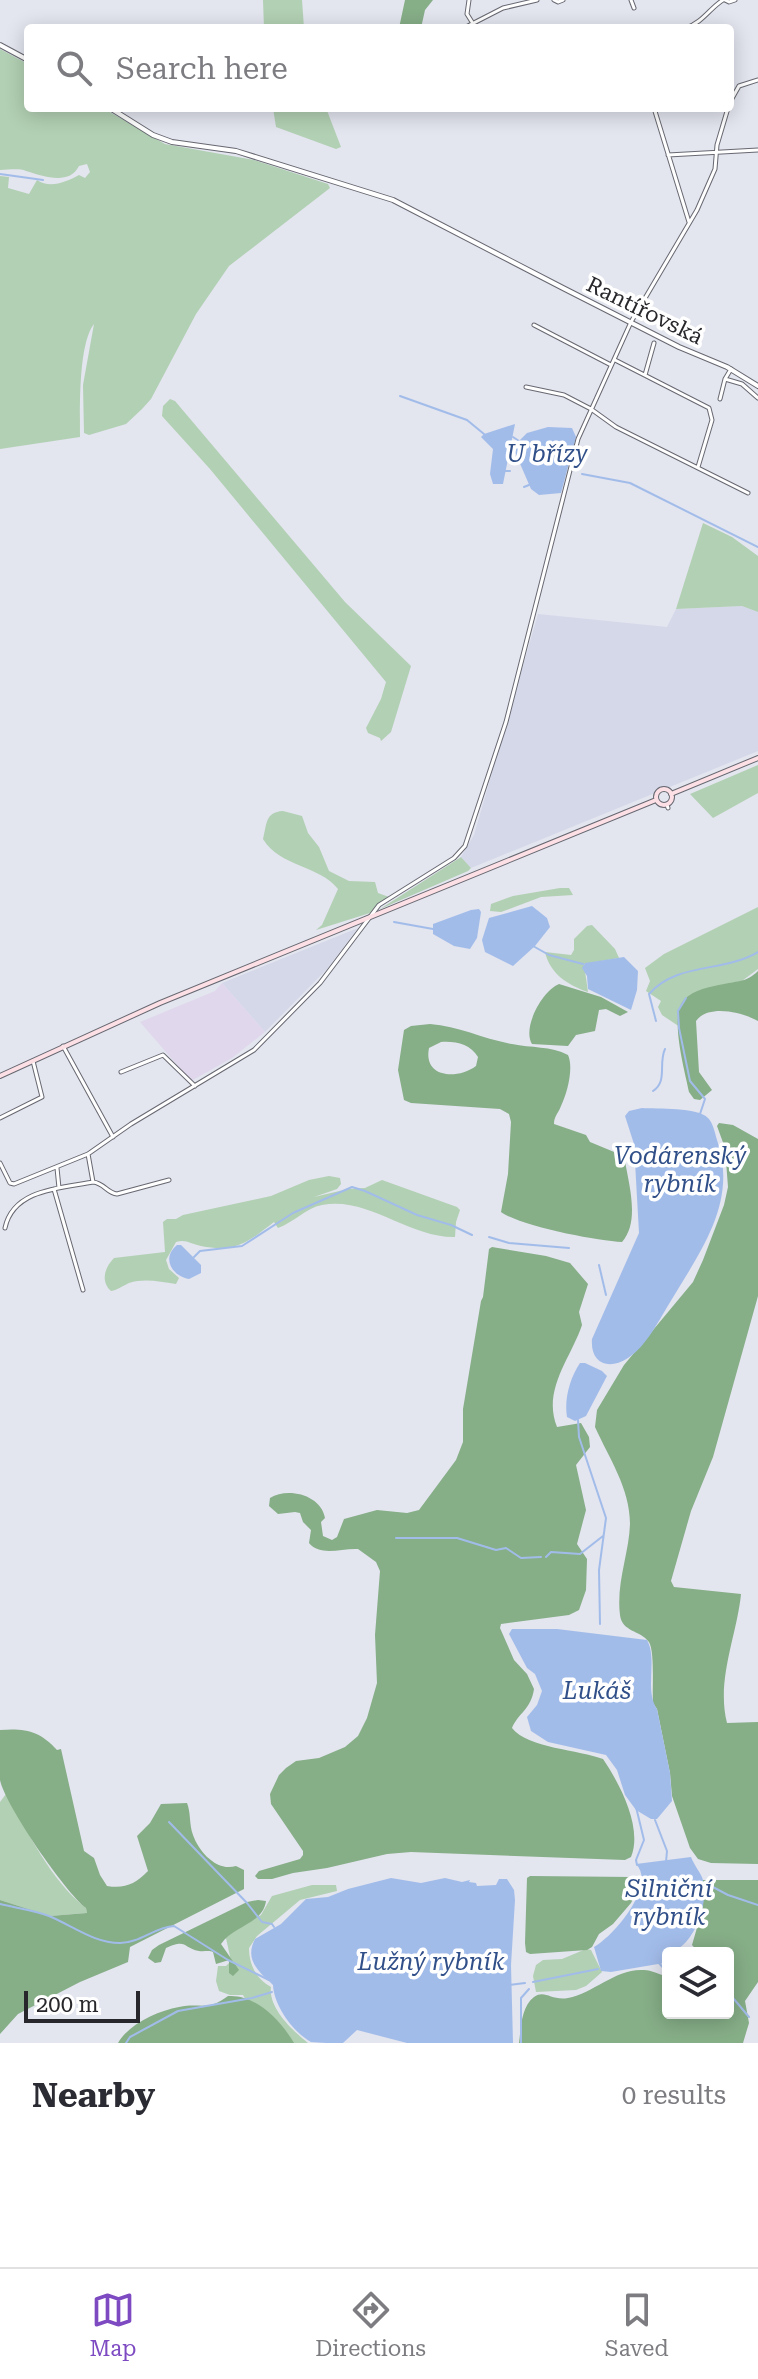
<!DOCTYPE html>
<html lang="en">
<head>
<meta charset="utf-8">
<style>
	body { margin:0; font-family:"Roboto Serif",serif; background:#f2f2f3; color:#2b2b33 }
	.controls { position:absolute; right:24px; bottom:24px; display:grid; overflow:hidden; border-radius:8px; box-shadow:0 4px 20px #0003 }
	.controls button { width:72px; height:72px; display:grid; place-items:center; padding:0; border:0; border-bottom:2px solid #e1e1e2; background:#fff; color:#2b2b33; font:40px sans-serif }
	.scale { position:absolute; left:24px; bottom:20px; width:116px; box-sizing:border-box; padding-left:8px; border:4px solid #28282c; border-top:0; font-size:22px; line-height:28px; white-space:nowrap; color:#28282c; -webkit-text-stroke:6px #fff; paint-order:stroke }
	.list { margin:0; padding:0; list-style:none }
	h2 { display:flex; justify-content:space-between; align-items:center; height:104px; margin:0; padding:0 32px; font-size:34px }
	h2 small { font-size:26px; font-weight:400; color:#7c7c81 }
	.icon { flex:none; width:44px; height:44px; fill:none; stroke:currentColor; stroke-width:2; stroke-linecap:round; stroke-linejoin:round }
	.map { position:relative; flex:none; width:758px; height:2043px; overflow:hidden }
	.search { position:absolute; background:#fff; box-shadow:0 4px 20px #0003; left:24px; right:24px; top:24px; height:88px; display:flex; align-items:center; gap:20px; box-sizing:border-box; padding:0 28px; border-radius:8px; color:#7c7c81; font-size:30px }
	.sheet { height:224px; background:#fff }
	nav { display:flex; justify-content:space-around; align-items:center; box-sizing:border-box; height:112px; border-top:2px solid #e1e1e2; background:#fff; font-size:22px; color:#7c7c81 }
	nav a { display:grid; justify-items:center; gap:4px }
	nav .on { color:#7d4ac2 }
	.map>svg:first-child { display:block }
	.built { fill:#d5d8e9 }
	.industrial { fill:#e0d7ec }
	.green { fill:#b2d0b3 }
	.forest { fill:#86ae87; fill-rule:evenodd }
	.water { fill:#a2bcea }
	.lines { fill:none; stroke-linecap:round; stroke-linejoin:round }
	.stream { stroke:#a2bcea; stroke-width:2 }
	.minor-casing { stroke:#676871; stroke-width:5 }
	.tertiary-casing { stroke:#676871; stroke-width:6 }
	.secondary-casing { stroke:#676871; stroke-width:6 }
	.minor { stroke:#fff; stroke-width:3 }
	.tertiary { stroke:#fff; stroke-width:4 }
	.secondary { stroke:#fde0e5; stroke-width:4 }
	.labels { text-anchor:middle; stroke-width:7; stroke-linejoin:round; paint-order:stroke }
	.street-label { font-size:22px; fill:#28282c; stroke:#fff }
	.water-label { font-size:24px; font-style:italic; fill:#315089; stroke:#fff }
</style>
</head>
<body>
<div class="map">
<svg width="758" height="2043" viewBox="0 0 758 2043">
	<rect width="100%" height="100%" fill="#e3e5ef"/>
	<path class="built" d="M742,606L758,612V751L471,868L461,857L474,835L538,614L667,627L676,609Z
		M358,928L327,969L265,1032L222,983Z"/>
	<path class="industrial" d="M222,983L265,1032L232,1058L191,1081L140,1022L215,991Z"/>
	<path class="green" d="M263,0H302L304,28H264Z
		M0,49L28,64V108H103L165,144L254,160L328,184L330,188L229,266L196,314L151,399L142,409L126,424L89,435L84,433L83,385L94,324C78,344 80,411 80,437L0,449V176L9,177L8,188L29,194L37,180C50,189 66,182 79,175L85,178L90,172L87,164L79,166C69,186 43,176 26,171C19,168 8,170 0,170Z
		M273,108H326L341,147L336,149L276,127Z
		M170,399L175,401L345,602L411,666L391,732L381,741L380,738L368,733L366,728L381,699L386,682L210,469L162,416L163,406Z
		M703,523L732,537L758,556V612L742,606L676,609Z
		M758,765V793L713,818L690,794Z
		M283,811L302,816L308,833L319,847L329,871L349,881L375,882L378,893L389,897L370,913L316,930L322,925L338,889C319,865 280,867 263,839C267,824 265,812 283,811Z
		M461,857L471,868L468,871L380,909Z
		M560,888H569L573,895L541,897L501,912L490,911L491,904L513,896Z
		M758,907V969L680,1027L662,1015L658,1007L661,1001L646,991L650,981L645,968L664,954Z
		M592,925L615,949L619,958L584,964L588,992C568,985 550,974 545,952L571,955L574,950V939L587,926Z
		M329,1176L340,1178L341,1184L337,1189L314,1197L348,1189L365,1188L382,1180L457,1207L460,1210L456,1222L455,1237C409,1238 368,1196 322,1205C306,1208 294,1222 278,1228L274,1222C248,1242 236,1253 201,1246C191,1244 186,1239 176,1242L166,1260L169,1269L179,1278L176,1284C160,1282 145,1278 129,1283C122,1286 118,1290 111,1291C100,1281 105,1267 114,1258L165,1252L163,1222L167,1219H176L183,1215L271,1196L309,1180Z
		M6,1794C29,1833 50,1880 86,1908L87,1913L50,1916L0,1900V1802Z
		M312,1885H336L337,1891L300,1900L257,1936L249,1948C249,1964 256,1979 271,1987C268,2008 293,2031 308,2043H290L249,2006L243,1995H230L219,1991L216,1981L218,1966H226L231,1961L226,1938L233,1931L261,1915L272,1896Z
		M586,1949L591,1950L602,1972L586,1986L576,1990L536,1992L533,1976L536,1965L543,1960L562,1959Z"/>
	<path class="forest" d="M405,0H433L425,10L421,28H399Z
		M758,971V1021C742,1012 708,1004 696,1021L699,1072L712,1090L700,1100L694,1099L689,1092C685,1071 669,1016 684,1000C694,989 710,987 724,984C738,981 747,982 758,971Z
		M559,984L601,997L628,1012L620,1016L606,1009L599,1010L595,1031L576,1035L568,1046L532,1044C522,1028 542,991 559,984Z
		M430,1024C459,1026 483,1039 512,1044C531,1048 551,1046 568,1055C574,1068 567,1094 561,1106C558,1114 554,1116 554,1124L586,1135L590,1142L619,1154L625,1161C629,1185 640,1222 622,1242C597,1241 520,1226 501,1212L508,1174L511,1122L509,1114L500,1109L411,1103L404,1100L398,1070L404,1030L411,1026ZM441,1042C456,1041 470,1044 478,1057L476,1066C457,1080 423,1078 429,1048Z
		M719,1123L733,1125L758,1139V1296L713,1457L691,1511L671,1581L674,1587L741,1594C737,1635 716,1680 727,1723L758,1722V1864L711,1863L698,1859L690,1848L672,1796L670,1773L657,1709L653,1703C652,1690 655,1652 649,1642C640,1630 622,1632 620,1615C616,1583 629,1554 630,1524C630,1488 609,1458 595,1427L597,1410L624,1365L693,1282L703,1260L724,1205L728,1187L725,1148L717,1126Z
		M492,1247L546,1256L570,1263L588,1284L579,1312L582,1325C571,1358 542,1390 557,1427L581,1423L589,1437L590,1447L576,1465L586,1510L577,1544L587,1559L586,1590L579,1610L569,1615L501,1624L500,1628L514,1660L527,1674L534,1689C531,1710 518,1713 512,1728C527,1748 580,1750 603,1759C620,1784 643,1828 631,1857L625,1860L411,1852L387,1854L327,1868L293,1873L272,1879H258L255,1876L259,1871L300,1859L303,1855V1851L271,1804L270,1794L279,1775L286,1768L296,1761L319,1758L345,1747L358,1736L367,1718L377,1683L375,1635L380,1571L376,1562L358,1549C341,1548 321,1557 309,1543L311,1530L303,1522L300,1513L295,1512L278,1514L269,1506L270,1498C288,1487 321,1495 325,1518L321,1522L323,1536L332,1540L337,1537L344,1519L377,1510L407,1513L419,1510L456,1460L463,1442V1409L481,1301L483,1297L489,1249Z
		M0,1730C25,1728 40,1731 57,1750L61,1749L84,1851L94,1858L100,1875L107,1886C125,1889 135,1884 148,1871L137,1836L150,1823L161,1804L187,1803C191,1813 189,1824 193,1835C199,1852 217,1872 236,1866L244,1870V1889L130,1947L128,1962L80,1982L18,2014L0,2034V1900L50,1916L87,1913L86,1908C65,1892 5,1805 0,1780C0,1764 0,1746 0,1730Z
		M530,1876L632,1877L636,1880V1893L631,1903L613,1924L599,1934L592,1947L587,1950L530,1954L526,1952L525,1943L527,1878Z
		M703,1880H758V1982L745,2001L749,2023L743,2043H519C521,2028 521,2007 534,1997C545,1989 551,2001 568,1998C594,1993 616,1968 644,1970C651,1970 661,1975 668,1977V2013H728V1953H699L692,1945L703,1907Z
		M258,1900L266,1901C263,1924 233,1926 221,1944L239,1970L233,1976L229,1973V1960L216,1964L213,1952C209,1950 204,1952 199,1951C183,1948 187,1938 166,1948L161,1962L155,1963L148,1958L152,1950L159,1945L247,1902Z
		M228,1996C256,1994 281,2021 294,2043H118C129,2024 157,2011 179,2007C201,2002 207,2012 228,1996Z"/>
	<path class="water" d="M515,424L503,484H493L490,474L493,449L481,437L484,434Z
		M548,427L572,428L576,437L561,493L539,495L531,489L515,452L519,441L527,433Z
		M532,906L547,918L550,927L535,946L513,966L485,952L482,940L489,918Z
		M471,910L479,909L481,912L477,938L470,949L454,946L433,934V924Z
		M624,957L638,971L637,990L631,1010L588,989L587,976L582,968L585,963Z
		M642,1108C657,1109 698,1107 708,1118C713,1123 715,1133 717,1140C738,1201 702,1249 672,1299C660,1318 647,1346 628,1358C608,1371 590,1363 592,1339L639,1233L634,1144L625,1116L629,1111Z
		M177,1245H181L201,1265V1273L189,1279C172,1276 161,1258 177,1245Z
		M585,1363L602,1371L607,1376L586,1416L575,1421L567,1417C564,1399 570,1378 580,1363Z
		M512,1629H557L647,1640C658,1660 644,1690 657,1709L670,1773L672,1801L657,1819H651L636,1810L625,1795L617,1770L606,1755L548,1742L531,1731L527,1717L537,1705L542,1691L535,1674L527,1668L509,1634Z
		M691,1857C694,1865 701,1873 703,1880C708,1900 699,1927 686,1942C678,1951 669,1952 664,1963L611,1972L601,1971L594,1947C614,1936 657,1885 636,1864Z
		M391,1878L421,1883L445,1878L462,1882L470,1880L469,1882L476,1883L477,1886L496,1885L499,1879H507L514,1890L515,1900L511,1965L513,2043H407L357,2030L343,2043C334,2043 319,2043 311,2042C293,2032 274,2006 273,1985C259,1972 244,1960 255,1939L281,1924L306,1899L328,1897L348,1889Z"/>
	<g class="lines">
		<path class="stream" d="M0,174L43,180
			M400,396L467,420L484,434
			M513,437L519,441
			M504,471H510
			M582,474L630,483L758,547
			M524,487L529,485
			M394,922L433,929
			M533,946L549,955L583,964
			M686,998L678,1011L679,1028L690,1081L705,1099L700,1114
			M656,1021L649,994C677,962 722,973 758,952
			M653,1091C668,1081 658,1064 665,1049
			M489,1237L509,1243L569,1248
			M194,1257L200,1251L242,1246L293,1213L352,1187L365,1191L417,1215L451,1225L472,1235
			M599,1265L606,1295
			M578,1420L579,1437L606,1518L599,1570L600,1624
			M396,1538H457L496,1550L506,1548L521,1558L541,1557
			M546,1557L551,1552L580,1554L603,1536
			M636,1807L644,1840L636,1860L637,1865
			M655,1820L667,1851L666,1862
			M169,1822L247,1903L262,1922L272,1924L274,1927
			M703,1883L708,1885
			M711,1886L728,1895L758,1905
			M0,1904C16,1908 34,1910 49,1916C73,1926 94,1943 120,1943C140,1943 155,1927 174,1926L228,1960L269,1980
			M658,1962L668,1973
			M533,1982L598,1969
			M509,1985L525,1983
			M728,1992L749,2017
			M126,2043L130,2037L178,2011L252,1998L272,1992
			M521,2043V1998L529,1989"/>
		<defs>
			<path id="minor" d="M469,0L467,14L472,22
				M554,0L558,2L563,0
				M631,0L634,8
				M725,0L729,2L735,0
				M464,28L503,8L537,0
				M686,28C703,22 709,9 723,0
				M730,102L739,86L758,80
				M654,108L689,222
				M668,155L758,150
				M534,325L611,365
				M615,360L709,408L712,420L698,467
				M645,375L654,343
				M725,379L742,384L758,398
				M526,387L564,395L591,409L616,427L748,493
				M720,399L725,379L731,369
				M667,805L668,808
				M63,1046L113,1137
				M121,1072L163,1055L195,1086
				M0,1118L42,1097L33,1061
				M88,1154L93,1182
				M0,1163L10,1183L14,1184L88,1154L131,1124L254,1050L320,983L379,905L454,858L465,846L506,722L578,439L631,322L697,210L715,169L717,145L728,108
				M57,1168L59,1188
				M54,1189L83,1290
				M5,1228C13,1189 61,1188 93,1182C104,1183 107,1193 117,1194L169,1180"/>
			<path id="tertiary" d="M0,45L28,60
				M110,108L153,135L172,142L236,151L393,200L563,288L679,347L727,367L758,386"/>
			<path id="secondary" d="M656 797a8 8 0 1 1 16 0a8 8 0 1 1-16 0Z
				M671,794L758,758
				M0,1076L160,1003L656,800"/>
		</defs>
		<use href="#minor" class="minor-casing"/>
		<use href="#tertiary" class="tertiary-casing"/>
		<use href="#secondary" class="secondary-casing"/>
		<use href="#minor" class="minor"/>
		<use href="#tertiary" class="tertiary"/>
		<use href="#secondary" class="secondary"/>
	</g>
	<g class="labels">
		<g class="street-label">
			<text transform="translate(645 310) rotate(26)" y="8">Rantířovská</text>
		</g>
		<g class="water-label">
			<text x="547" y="462">U břízy</text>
			<text x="680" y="1164">Vodárenský<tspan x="680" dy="28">rybník</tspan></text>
			<text x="597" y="1699">Lukáš</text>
			<text x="669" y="1897">Silniční<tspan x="669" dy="28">rybník</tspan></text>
			<text x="431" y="1970">Lužný rybník</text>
		</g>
	</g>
</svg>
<div class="controls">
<button><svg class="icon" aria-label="layers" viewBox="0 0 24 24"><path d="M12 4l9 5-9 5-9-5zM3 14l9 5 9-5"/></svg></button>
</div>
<div class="scale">200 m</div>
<div class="search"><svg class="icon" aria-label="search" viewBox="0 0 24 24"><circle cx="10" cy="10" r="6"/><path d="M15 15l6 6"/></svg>Search here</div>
</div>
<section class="sheet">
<h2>Nearby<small>0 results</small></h2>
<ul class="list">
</ul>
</section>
<nav>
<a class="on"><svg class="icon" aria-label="map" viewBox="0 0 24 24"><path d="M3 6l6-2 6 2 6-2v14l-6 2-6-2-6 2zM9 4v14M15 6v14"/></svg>Map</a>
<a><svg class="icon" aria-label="directions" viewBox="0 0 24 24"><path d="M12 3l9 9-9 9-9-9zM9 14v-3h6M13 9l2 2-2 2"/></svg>Directions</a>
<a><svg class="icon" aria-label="saved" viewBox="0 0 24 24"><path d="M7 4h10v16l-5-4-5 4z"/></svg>Saved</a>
</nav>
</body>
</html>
